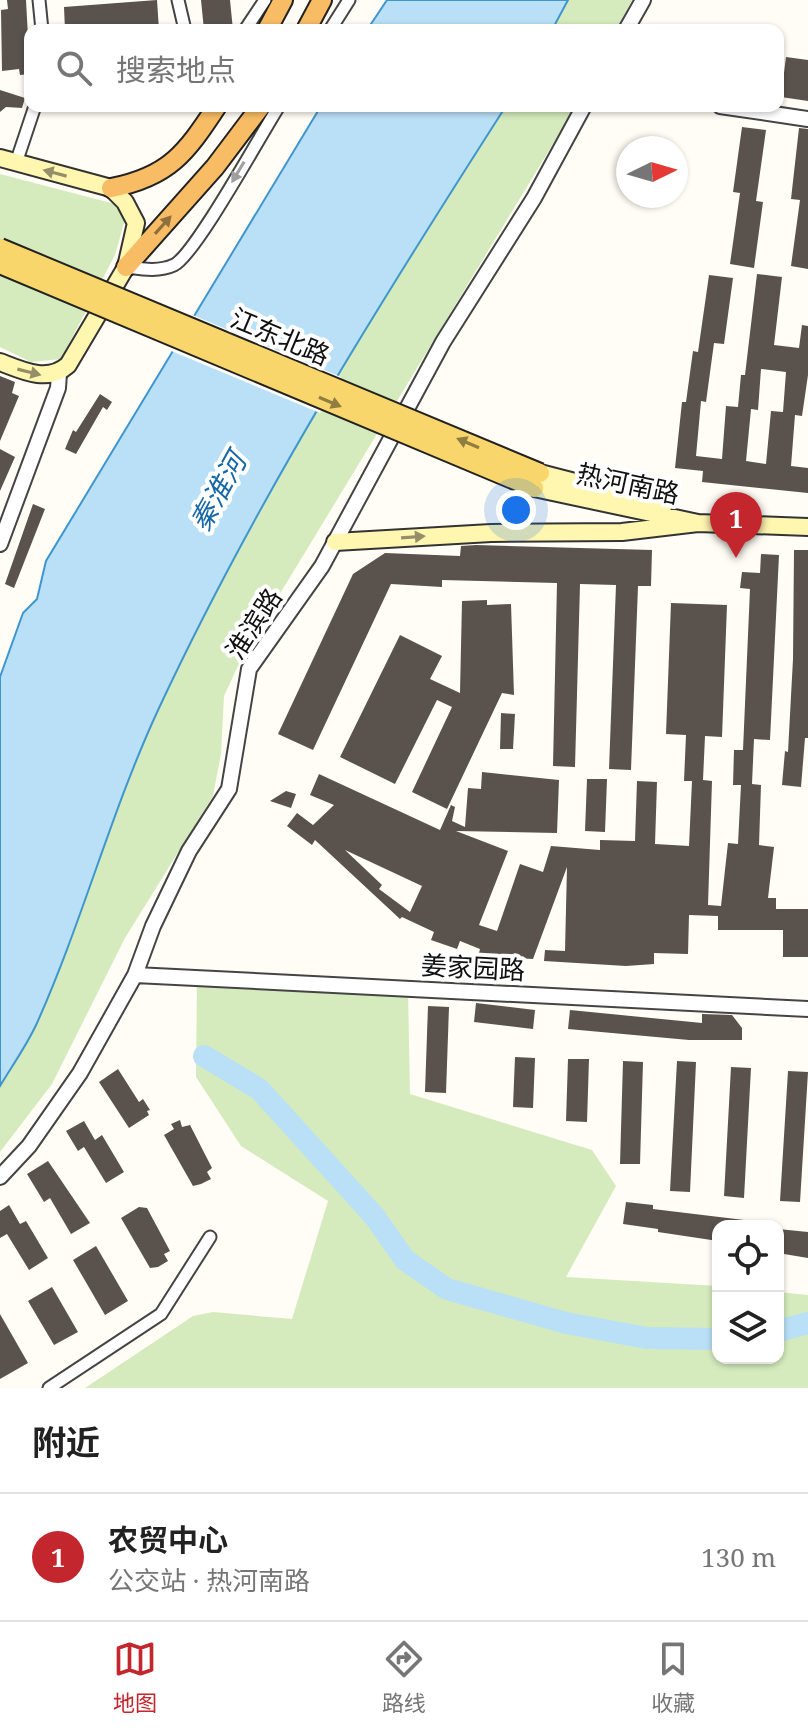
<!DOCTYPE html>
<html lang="zh">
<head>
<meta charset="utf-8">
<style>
	body { margin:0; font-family:"Noto Serif","Noto Sans SC",serif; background:#f2f2f2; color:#222 }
	.controls { position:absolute; right:24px; bottom:24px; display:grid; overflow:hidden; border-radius:16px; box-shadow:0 2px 6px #0004 }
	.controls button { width:72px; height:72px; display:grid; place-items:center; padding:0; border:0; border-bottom:2px solid #e0e0e0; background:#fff; color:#222; font:40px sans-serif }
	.compass { position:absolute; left:616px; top:136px; width:72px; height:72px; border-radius:50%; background:#fff; box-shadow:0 2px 6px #0004; rotate:85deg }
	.you { position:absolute; left:516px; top:510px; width:28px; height:28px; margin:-20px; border:6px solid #fff; border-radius:50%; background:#1a73e8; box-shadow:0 0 0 12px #1a73e833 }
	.badge { display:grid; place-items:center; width:52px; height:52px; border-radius:50%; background:#c4262e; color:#fff; font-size:26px; font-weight:700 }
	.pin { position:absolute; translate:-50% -66px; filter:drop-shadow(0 2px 4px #0008) }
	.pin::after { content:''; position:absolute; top:42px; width:28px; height:24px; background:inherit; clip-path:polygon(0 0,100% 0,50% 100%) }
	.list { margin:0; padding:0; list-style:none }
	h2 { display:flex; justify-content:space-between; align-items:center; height:104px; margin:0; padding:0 32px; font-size:34px }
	h2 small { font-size:26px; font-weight:400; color:#767676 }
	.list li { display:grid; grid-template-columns:52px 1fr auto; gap:24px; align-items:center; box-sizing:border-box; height:128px; padding:0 32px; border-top:2px solid #e0e0e0 }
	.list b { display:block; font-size:30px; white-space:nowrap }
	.list p { margin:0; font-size:26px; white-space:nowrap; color:#767676 }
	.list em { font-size:26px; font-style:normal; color:#767676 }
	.icon { flex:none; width:44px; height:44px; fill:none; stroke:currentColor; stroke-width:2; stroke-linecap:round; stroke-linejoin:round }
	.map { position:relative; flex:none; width:808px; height:1388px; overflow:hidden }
	.search { position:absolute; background:#fff; box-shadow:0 2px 6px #0004; left:24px; right:24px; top:24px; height:88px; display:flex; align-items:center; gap:20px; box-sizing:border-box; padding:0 28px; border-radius:16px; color:#767676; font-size:30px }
	.sheet { height:232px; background:#fff }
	nav { display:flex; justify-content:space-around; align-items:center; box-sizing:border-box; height:112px; border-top:2px solid #e0e0e0; background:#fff; font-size:22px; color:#767676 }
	nav a { display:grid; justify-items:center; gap:4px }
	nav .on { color:#c4262e }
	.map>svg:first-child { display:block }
	.green { fill:#d5ebbd }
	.water { fill:#b9e0f7; stroke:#3f96cf; stroke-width:2 }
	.pier { fill:#fffdf5 }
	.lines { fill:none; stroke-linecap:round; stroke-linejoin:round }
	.river { stroke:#b9e0f7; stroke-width:22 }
	.building { fill:#5a524d; fill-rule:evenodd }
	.minor-casing { stroke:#444; stroke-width:15 }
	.tertiary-casing { stroke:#444; stroke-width:18 }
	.secondary-casing { stroke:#333; stroke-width:20 }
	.trunk-casing { stroke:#222; stroke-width:22 }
	.minor { stroke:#fff; stroke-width:11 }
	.tertiary { stroke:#fff; stroke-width:14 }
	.secondary { stroke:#fff6b0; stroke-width:16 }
	.trunk { stroke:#f7bc64; stroke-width:18 }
	.primary-bridge-casing { stroke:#222; stroke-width:22; stroke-linecap:butt }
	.primary-bridge { stroke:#f9d66b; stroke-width:18 }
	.oneway { fill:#a0a0a0 }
	.oneway2 { fill:#948f68 }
	.oneway3 { fill:#906f3f }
	.oneway4 { fill:#917d42 }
	.labels { text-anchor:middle; stroke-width:8; stroke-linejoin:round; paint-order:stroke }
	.street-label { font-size:26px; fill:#111; stroke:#fff }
	.water-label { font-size:28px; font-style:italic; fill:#1768a6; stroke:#fff }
</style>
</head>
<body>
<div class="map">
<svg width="808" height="1388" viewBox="0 0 808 1388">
	<rect width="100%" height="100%" fill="#fffdf5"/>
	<path class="green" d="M568,0H632L616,30H552Z
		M506,106H576L244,653L224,696L221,754L213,796L125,938L52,1084L0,1152V1086L35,1026L73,935L113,813L159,708L231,563L362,332Z
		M0,174L115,204L126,216L115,255L61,359L31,362L0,347Z
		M197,978L408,989L410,1094L592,1150L616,1186L566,1277L718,1286V1358H778V1292L808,1295V1388H85L193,1316L213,1312L292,1319L328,1201L241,1146L196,1077Z"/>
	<path class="water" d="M387,0H568L552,30H367Z
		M321,106H506C381,301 257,498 159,708C111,811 83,920 37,1023C27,1045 12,1066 0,1086V677L23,613L37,599L46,561Z"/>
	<path class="pier" d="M190,314L341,377L320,413L169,350Z"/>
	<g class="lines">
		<path class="river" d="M204,1056L259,1089L375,1217L405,1260L447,1289L566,1323L647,1338L718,1339
			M778,1331L808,1323"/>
	</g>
	<path class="building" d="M7,0H26L30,74L20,75L19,69L2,71L1,10L8,9Z
		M157,0L159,30H139V26L65,30L64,7Z
		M201,0H230L233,30H204Z
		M786,57L808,60V101L781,97Z
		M0,90L25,98L22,108L6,107L0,112Z
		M742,127L766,130L756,201L763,202L754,268L730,264L740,193L733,192Z
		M799,128L808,129V269L791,266L800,200L791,199Z
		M757,274L782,277L774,345L799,348L802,325L808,326V375L802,416L795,415L791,466L808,468V493L702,482L703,471L675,468L682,402H686L693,351L698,352L709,275L733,278L724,344L714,343L706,402L701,401L696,456L722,459L726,406L738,407L741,375H745ZM761,369L786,372L783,412L771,411L766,464L746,461L751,409L758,410Z
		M0,376L15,382L12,393L19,396L0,441Z
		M100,394L112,402L107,410L103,407L76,454L65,449L73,430L76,432Z
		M0,449L15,457L0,491Z
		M33,504L45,509L14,588L5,584Z
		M476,545L652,550L651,586H638L631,770L609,769L616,585L580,584L575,767L553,766L557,583L442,580V587L391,584L313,750L278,734L353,574L385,553L460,556L461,546Z
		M794,550H808V738H805L801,787L782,785L785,751L788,752L793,659Z
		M761,554L779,555L770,740L754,739L752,784L761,785L759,845L774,847L768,898H776V909H808V957H783V930H718V916L689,915L688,954L654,953V964L626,966L544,961L545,950L565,951L567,867L533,959L516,958L515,962L492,956L490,961L478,957L480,949L460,941L457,949L431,940L434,932L402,917L400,919L315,840L312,845L287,826L297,813L313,825L334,805L310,795L319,774L440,830L451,805L455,807L452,821L465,827L468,788L481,789L482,772L559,780L557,833L456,831L508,851L479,925L497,931L520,864L543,872L551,846L600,850V840L635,841L637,781L657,782L655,844L689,846L692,781H684L686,735L666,734L671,603L727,605L722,737L705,736L703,780L712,781L708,905L721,906L728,843L738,844L741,785H733L734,750H743L750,589L740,588L742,572L760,573ZM345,850L422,886L410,912L379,889L382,885Z
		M487,600V605L511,604L514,695L502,693L447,809L412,792L452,707L437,700L395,784L340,757L400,635L442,656L430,679L460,693L462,601Z
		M501,713L515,714L513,749H500Z
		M587,779H607L605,832L585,831Z
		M286,791L296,794L291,808L270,801Z
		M476,1003L535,1010L533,1029L474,1022Z
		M428,1006L449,1007L446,1093L425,1092Z
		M570,1010L702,1023V1014L732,1015L742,1028V1040H689L568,1029Z
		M515,1057L535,1058L533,1108L513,1107Z
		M568,1059H589L587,1122L566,1121Z
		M623,1061L643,1062L640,1164H620Z
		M677,1061L696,1062L690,1192L670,1191Z
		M731,1067L751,1068L744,1198L724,1196Z
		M118,1069L139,1102L143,1099L150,1110L147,1111L149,1115L129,1128L99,1082Z
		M788,1071L808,1072L800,1202L780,1201Z
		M180,1120L182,1127L190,1125L212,1168L207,1172L211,1179L201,1184L193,1186L164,1135L174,1129L171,1124Z
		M84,1121L95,1140L102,1135L124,1172L106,1183L84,1147L78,1151L66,1131Z
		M48,1161L90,1223L71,1234L50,1198L44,1202L27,1174Z
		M626,1202L653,1205V1209L744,1220V1226H718V1241L658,1232V1229L623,1224Z
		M9,1205L20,1224L26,1221L48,1258L29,1270L7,1234L0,1238V1211Z
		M139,1207L147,1208L170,1251L164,1254L168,1261L158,1267L150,1268L121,1218Z
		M778,1229L808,1232V1258L778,1253Z
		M96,1246L128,1301L105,1315L73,1260Z
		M52,1287L78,1332L54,1345L28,1301Z
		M0,1314L28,1363L0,1379Z"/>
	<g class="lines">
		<defs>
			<path id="minor" d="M39,0L42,30
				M178,0L185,30
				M245,30L265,0
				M330,30L349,0
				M16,163L35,106
				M126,267C142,269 159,272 174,265C195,255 261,134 279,106
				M49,1388L161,1314L210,1237"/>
			<path id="tertiary" d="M626,30L643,0
				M720,106L808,119
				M0,544L58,388L59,373
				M135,975L808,1009
				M0,1177L29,1146L80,1073L135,975L153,926L189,851L229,789L249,669L322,566L443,342L534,198L584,106"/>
			<path id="secondary" d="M0,158L111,188L125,202L136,223L126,267L68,365C48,383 23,371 0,362
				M540,473L664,505
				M534,488L698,523L808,527
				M335,542L491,533L622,532L698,523"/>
			<path id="trunk" d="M267,30L283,0
				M306,30L322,0
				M111,188C169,177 186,153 217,106
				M126,267L215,167L261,106"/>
		</defs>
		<use href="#minor" class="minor-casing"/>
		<use href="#tertiary" class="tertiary-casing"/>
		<use href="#secondary" class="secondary-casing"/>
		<use href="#trunk" class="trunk-casing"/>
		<use href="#minor" class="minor"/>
		<use href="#tertiary" class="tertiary"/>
		<use href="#secondary" class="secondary"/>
		<use href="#trunk" class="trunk"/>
		<defs>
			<path id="primary-bridge" d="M0,248L540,473
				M0,264L534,488"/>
		</defs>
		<use href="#primary-bridge" class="primary-bridge-casing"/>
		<use href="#primary-bridge" class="primary-bridge"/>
	</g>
	<defs><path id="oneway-solid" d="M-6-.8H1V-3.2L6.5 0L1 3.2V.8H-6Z" transform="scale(2)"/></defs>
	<use class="oneway" href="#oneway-solid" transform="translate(238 172) rotate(121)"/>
	<g class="oneway2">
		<use href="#oneway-solid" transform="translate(55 173) rotate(-165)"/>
		<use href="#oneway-solid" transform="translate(29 372) rotate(14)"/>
		<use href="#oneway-solid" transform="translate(413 537) rotate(-4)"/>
	</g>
	<use class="oneway3" href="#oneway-solid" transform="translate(163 225) rotate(-48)"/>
	<g class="oneway4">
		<use href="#oneway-solid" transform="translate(330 402) rotate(23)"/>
		<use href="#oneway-solid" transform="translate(468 443) rotate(-157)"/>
	</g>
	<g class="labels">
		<g class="street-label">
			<text transform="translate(280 337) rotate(23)" y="9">江东北路</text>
			<text transform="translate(628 484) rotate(12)" y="9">热河南路</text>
			<text transform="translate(254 624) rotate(-57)" y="9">淮滨路</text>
			<text transform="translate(473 968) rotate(3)" y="9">姜家园路</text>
		</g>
		<g class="water-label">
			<text transform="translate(218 492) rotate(-61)" y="10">秦淮河</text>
		</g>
	</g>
</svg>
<div class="controls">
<button><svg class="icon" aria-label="locate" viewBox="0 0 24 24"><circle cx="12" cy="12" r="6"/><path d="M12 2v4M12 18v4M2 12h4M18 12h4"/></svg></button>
<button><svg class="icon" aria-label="layers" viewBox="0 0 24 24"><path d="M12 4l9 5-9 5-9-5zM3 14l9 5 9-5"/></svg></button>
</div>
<svg class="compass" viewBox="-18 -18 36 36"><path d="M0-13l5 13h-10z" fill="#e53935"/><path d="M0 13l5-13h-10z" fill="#767676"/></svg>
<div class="you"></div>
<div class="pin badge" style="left:736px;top:558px">1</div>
<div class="search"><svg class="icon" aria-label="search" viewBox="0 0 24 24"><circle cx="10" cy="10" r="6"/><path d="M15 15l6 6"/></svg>搜索地点</div>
</div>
<section class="sheet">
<h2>附近<small></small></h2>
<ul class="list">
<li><span class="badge">1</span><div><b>农贸中心</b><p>公交站 · 热河南路</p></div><em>130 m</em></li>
</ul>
</section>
<nav>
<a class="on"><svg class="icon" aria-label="map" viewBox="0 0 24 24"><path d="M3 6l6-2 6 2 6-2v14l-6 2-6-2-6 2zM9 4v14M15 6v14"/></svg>地图</a>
<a><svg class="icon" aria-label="directions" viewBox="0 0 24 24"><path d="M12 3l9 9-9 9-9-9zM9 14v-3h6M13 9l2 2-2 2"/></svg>路线</a>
<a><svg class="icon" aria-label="saved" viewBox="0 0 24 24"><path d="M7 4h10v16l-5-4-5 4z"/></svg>收藏</a>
</nav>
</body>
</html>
